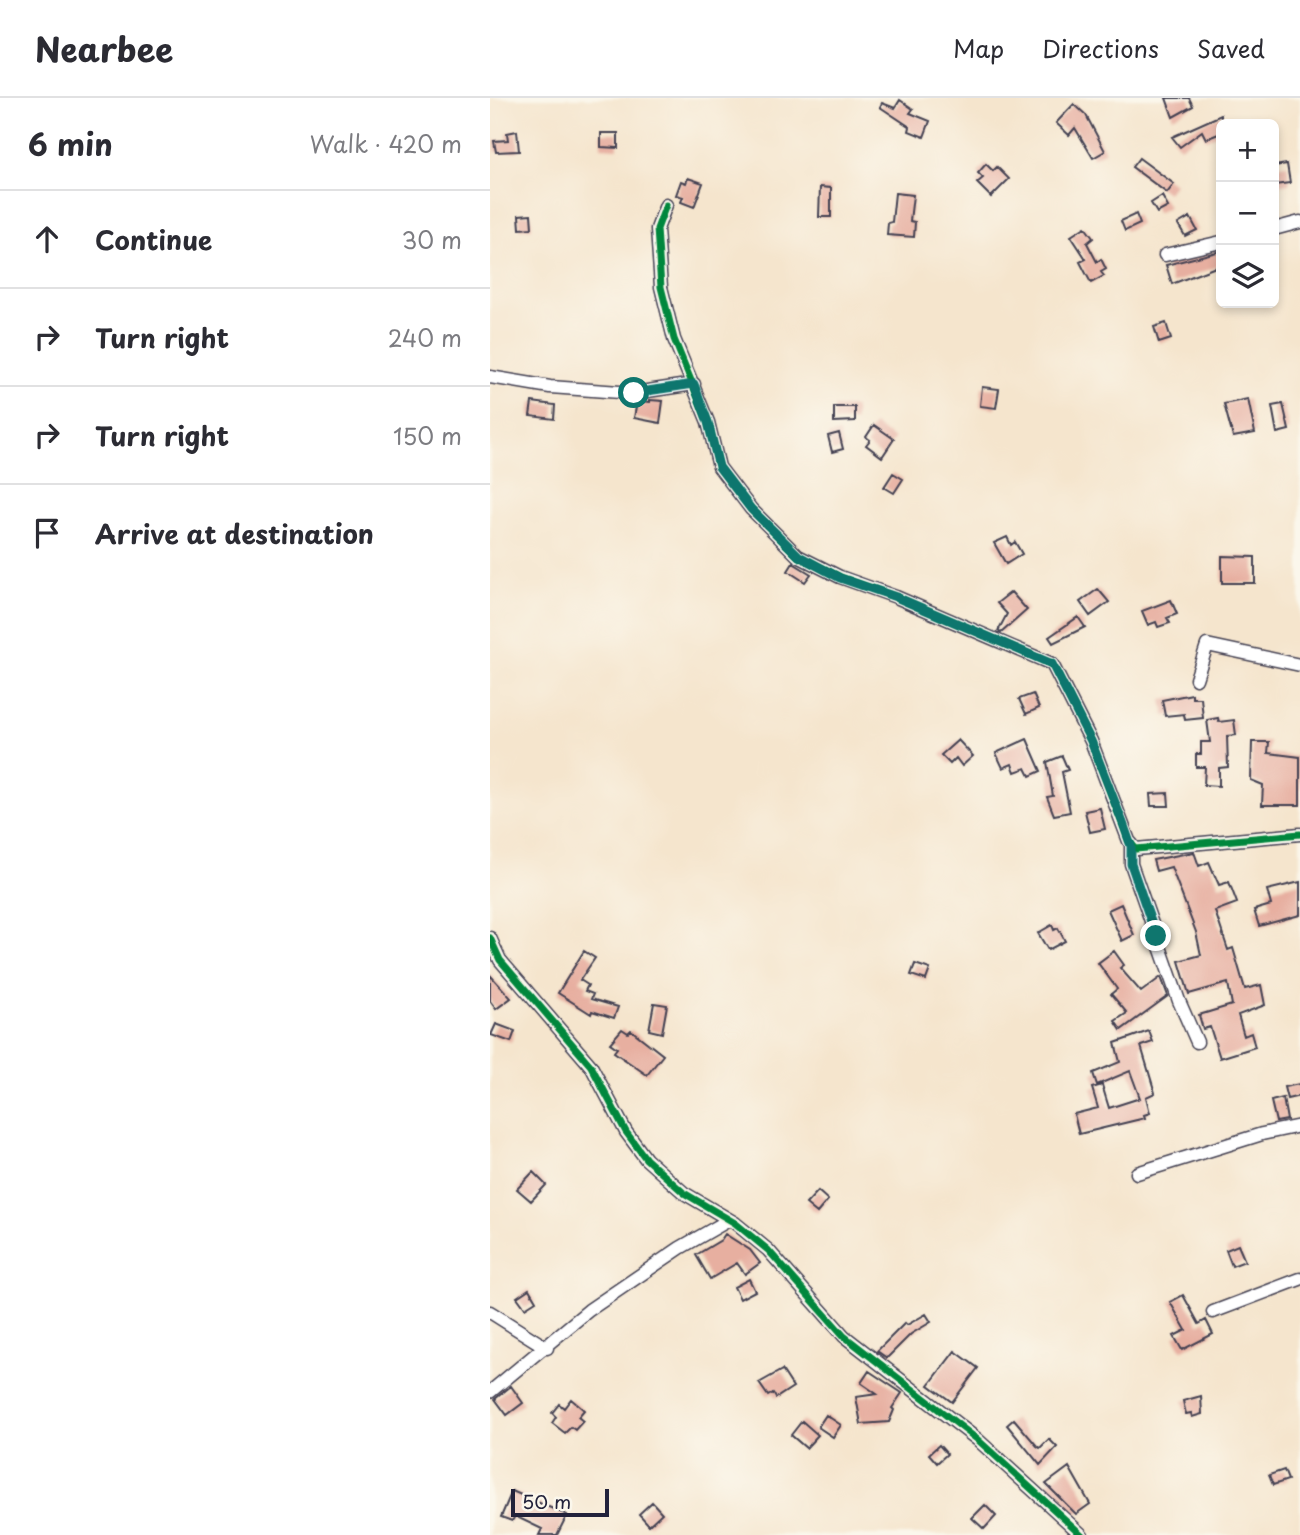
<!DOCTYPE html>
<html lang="en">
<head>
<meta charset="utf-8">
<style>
	body { margin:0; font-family:"Playpen Sans",sans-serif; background:#f2f2f3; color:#2b2b33 }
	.controls { position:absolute; right:21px; top:21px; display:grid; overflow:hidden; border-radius:10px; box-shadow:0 4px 10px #0003 }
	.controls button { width:63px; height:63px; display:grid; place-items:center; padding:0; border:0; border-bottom:2px solid #e1e1e2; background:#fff; color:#2b2b33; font:35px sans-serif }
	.scale { position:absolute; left:21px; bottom:18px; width:98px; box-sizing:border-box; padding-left:7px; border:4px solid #22223b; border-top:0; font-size:19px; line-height:24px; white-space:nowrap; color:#22223b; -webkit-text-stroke:5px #fbf7ec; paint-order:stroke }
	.stop { position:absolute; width:21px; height:21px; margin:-16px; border:5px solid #0f766e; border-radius:50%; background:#fff }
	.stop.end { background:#0f766e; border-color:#fff; box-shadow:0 2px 7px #0008 }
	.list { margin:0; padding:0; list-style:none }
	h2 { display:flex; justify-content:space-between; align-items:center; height:91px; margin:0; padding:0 28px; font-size:30px }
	h2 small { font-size:23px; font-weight:400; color:#7c7c81 }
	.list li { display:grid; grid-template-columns:46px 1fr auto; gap:21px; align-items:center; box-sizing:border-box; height:98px; padding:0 28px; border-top:2px solid #e1e1e2 }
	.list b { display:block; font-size:26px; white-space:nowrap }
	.list em { font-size:23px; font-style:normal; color:#7c7c81 }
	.icon { flex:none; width:38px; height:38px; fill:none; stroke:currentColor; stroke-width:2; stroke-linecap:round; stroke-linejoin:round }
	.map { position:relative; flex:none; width:810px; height:1437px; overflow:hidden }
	header { display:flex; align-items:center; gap:42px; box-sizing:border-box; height:98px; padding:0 35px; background:#fff; border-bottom:2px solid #e1e1e2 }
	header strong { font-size:33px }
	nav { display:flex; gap:38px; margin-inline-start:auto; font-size:24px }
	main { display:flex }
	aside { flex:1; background:#fff }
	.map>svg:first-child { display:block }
	.building { fill:#e7afa0 }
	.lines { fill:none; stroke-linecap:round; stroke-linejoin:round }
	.minor-casing { stroke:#423f51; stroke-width:15 }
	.minor { stroke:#fff; stroke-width:12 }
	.cycleway-casing { stroke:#fbf7ec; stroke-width:11 }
	.cycleway { stroke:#00873e; stroke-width:7 }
	.route { stroke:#0f766e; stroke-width:9 }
</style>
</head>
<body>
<header>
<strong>Nearbee</strong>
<nav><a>Map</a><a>Directions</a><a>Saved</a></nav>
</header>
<main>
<aside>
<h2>6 min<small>Walk · 420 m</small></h2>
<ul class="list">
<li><svg class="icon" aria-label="ahead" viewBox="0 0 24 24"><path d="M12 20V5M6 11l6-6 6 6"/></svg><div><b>Continue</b></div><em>30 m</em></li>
<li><svg class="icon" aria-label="right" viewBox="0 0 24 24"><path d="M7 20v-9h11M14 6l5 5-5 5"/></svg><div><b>Turn right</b></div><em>240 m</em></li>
<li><svg class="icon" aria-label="right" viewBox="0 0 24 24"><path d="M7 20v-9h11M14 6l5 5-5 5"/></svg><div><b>Turn right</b></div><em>150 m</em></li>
<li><svg class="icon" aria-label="arrive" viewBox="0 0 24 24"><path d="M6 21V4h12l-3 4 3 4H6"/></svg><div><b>Arrive at destination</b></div></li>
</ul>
</aside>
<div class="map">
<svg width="810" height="1437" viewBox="0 0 810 1437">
	<rect width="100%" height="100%" fill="#fbf7ec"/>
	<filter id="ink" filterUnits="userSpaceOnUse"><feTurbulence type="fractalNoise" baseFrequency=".0143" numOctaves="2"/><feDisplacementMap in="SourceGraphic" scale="14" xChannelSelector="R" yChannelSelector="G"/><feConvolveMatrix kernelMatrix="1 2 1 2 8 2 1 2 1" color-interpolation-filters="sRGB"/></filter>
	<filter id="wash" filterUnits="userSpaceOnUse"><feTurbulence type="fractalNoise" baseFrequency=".00686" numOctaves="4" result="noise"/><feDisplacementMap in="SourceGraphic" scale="28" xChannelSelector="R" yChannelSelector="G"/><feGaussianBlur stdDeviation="1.57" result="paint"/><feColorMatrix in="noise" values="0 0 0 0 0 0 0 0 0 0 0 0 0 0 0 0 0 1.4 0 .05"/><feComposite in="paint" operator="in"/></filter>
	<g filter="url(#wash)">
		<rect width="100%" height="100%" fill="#f5e5cd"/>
		<g id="blocks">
			<path class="building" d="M676,0H699L703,8L683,19Z
				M410,2L423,11L420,15L440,23L434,39L419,33L420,29L390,9L392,5L405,10Z
				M584,6L596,17L615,53L603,60L585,30L579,37L566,25Z
				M731,17V35L716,41L712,33L690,49L682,39Z
				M27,33L29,53L6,54L4,43L18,42L17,35Z
				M111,35H128V50L111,49Z
				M649,60L684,86L677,95L642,69Z
				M496,66L503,73L507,69L519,81L501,99L487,85L493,80L488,75Z
				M797,66L800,85L784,87V68Z
				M198,80L213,85L204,109L191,104L193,99L186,97L191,83L196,85Z
				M330,89L341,90V119H329Z
				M405,95L423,97L420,123L425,124L424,139L397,137L398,125L402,124Z
				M672,98L678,109L667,115L661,105Z
				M41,116L42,130L30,131L29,117Z
				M646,116L650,126L635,133L631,123Z
				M700,119L707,132L695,138L688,126Z
				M595,129L603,140L597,145L607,164L611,161L616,171L611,174L614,178L601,185L590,164L596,161L581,138Z
				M731,153V167L682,186L676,167Z
				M676,225L681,241L669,245L664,229Z
				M492,289L509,291L506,310L490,308Z
				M758,301L765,335L743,339L734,306Z
				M160,302L173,303L170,325L144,320L147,303L160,304Z
				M42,304L65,307L64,321L40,318Z
				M793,306L799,332L787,335L782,308Z
				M344,309H365V323L344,324Z
				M384,327L404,341L392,359L376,347L380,342L376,339Z
				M349,335L353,351L342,354L338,338Z
				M403,375L413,381L404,395L394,389Z
				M517,439L521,447L525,444L532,456L516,466L504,445Z
				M732,458L765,459V485H732Z
				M303,465L321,476L315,484L298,473Z
				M608,491L619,504L600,518L590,504Z
				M521,494L537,512L511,535L508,533L517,516L507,505Z
				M681,502L687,516L677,520L680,525L668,529L666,524L658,527L652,513Z
				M588,519L595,529L563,545L559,539Z
				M543,596L549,610L536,616L529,601Z
				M702,596V600H711L713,620L695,622L694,616L675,618L672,602Z
				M728,620L729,624L744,622L746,637L737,638L738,669L729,670V688L714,687L715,669H706V656H711V644H720L717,622Z
				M537,641L551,673L540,678L536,670L525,674L522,666L513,670L506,655Z
				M468,642L483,658L472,668L466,660L460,666L451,657Z
				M762,644H779L778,655L810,659V707H772L773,687L761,682Z
				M572,658L578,672L572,674L580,714L564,717L557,699L563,698L557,664Z
				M678,695L679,708H661L660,696Z
				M610,710L615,731L600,734L595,713Z
				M704,754L709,768L719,764L729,787L739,784L747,805L725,813L738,852L743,850L755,891L771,887L775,907L748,917L754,938L761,935L765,949L730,960L720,929L713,931L709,917L742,907L738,885L699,896L689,863L711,857L706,834L681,769L666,773L663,762Z
				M810,784V817L769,828L764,812L781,807L777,792Z
				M631,806L644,837L632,843L618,812Z
				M562,827L564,832L568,830L575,843L558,852L548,835Z
				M94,853L105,860L90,882L98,887L95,893L103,896L101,901L128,909L124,920L102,913L101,916L68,895Z
				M624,853L634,867L630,870L651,894L671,879L678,898L631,932L625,923L637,915L621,896L627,891L608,865Z
				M425,866L440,871L436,882L421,877Z
				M0,877L21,900L6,911L0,903Z
				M164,905L177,907L172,935L159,932Z
				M6,926L25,933L21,944L1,937Z
				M132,931L138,935L141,932L173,957L157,977L124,954L127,950L120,945Z
				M659,933L663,944L651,948L665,995L656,999L660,1015L654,1017L655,1020L589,1036L584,1016L608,1010L602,990L612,987L619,1010L650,1000L640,973L607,987L603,975L630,964L625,945Z
				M810,986V998L797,1001L794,989Z
				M793,1000L797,1022L786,1024L781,1003Z
				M43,1074L56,1087L41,1103L27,1091Z
				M328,1093L338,1102L327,1115L316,1106Z
				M235,1136L260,1152L270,1165L255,1176L247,1165L220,1181L206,1157L231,1142Z
				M748,1147L755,1163L742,1168L736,1152Z
				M259,1181L265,1193L250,1201L244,1189Z
				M39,1191L46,1203L35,1210L27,1199Z
				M693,1197L709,1226L716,1222L723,1236L692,1252L684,1238L696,1232L680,1204Z
				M436,1216L441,1224L421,1236L397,1260L387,1253L415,1225L417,1227Z
				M465,1253L488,1270L462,1304L439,1287Z
				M292,1272L303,1289L286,1300L283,1295L278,1298L269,1285Z
				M379,1273L412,1295L402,1310L404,1312L399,1324L371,1326L366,1299L387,1296L371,1285Z
				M21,1288L33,1305L17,1317L5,1301Z
				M711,1298L712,1316L702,1319L701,1315L696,1316L693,1303Z
				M81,1301L94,1312L88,1319L93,1323L85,1332L81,1329L75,1335L62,1325L66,1319L62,1315L69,1306L74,1310Z
				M336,1317L351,1327L343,1339L328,1329Z
				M524,1321L547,1348L550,1350L559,1341L567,1349L550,1367L517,1327Z
				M312,1323L328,1337L316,1350L301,1337Z
				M449,1347L457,1356L447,1365L439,1356Z
				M579,1369L600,1406L586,1416L556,1386Z
				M794,1372L798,1382L783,1387L779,1377Z
				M22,1393L77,1417L67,1437H49L52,1431L25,1418L22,1423L11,1419Z
				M162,1404L172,1415L159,1427L149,1416Z
				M495,1407L506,1418L494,1431L482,1420Z"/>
		</g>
	</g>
	<g filter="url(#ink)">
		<use href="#blocks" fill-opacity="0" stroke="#423f51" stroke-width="2"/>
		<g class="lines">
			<defs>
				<path id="minor" d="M176,107L167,131L171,189L184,241L218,324L229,369L261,411L308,458L350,479L406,499L562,566L601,643L639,743L646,751L810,736
					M784,131L810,124
					M675,157L731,144
					M0,279L60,289L144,295L204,286
					M706,581L717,547L810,567
					M641,748V766L689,903L707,944
					M0,840L10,862L101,968L136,1034L156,1061L194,1095L245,1125L278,1152L354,1238L488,1342L592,1437
					M647,1075L772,1036L810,1028
					M0,1214L57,1250
					M723,1214L810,1181
					M0,1294L99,1212L190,1150L239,1122"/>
			</defs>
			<use href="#minor" class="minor-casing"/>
			<use href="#minor" class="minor"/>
			<defs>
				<path id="cycleway" d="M176,107L167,131L171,189L184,241L218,324L229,369L261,411L308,458L350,479L406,499L562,566L601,643L639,743L646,751L810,736
					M0,840L10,862L101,968L136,1034L156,1061L194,1095L245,1125L278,1152L354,1238L488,1342L592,1437"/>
			</defs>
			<use href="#cycleway" class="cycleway-casing"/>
			<use href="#cycleway" class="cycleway"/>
		</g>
	</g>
	<g class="lines" filter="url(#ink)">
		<path class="route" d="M144,295L204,286L218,324L229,369L261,411L309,458L350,480L406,499L562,566L601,643L633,725L641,748V766L666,838"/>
	</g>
</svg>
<div class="controls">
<button>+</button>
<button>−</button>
<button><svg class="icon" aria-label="layers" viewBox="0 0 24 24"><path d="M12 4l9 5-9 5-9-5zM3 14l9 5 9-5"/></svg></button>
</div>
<div class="scale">50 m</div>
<div class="stop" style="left:144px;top:295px"></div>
<div class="stop end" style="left:666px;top:838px"></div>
</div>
</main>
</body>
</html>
